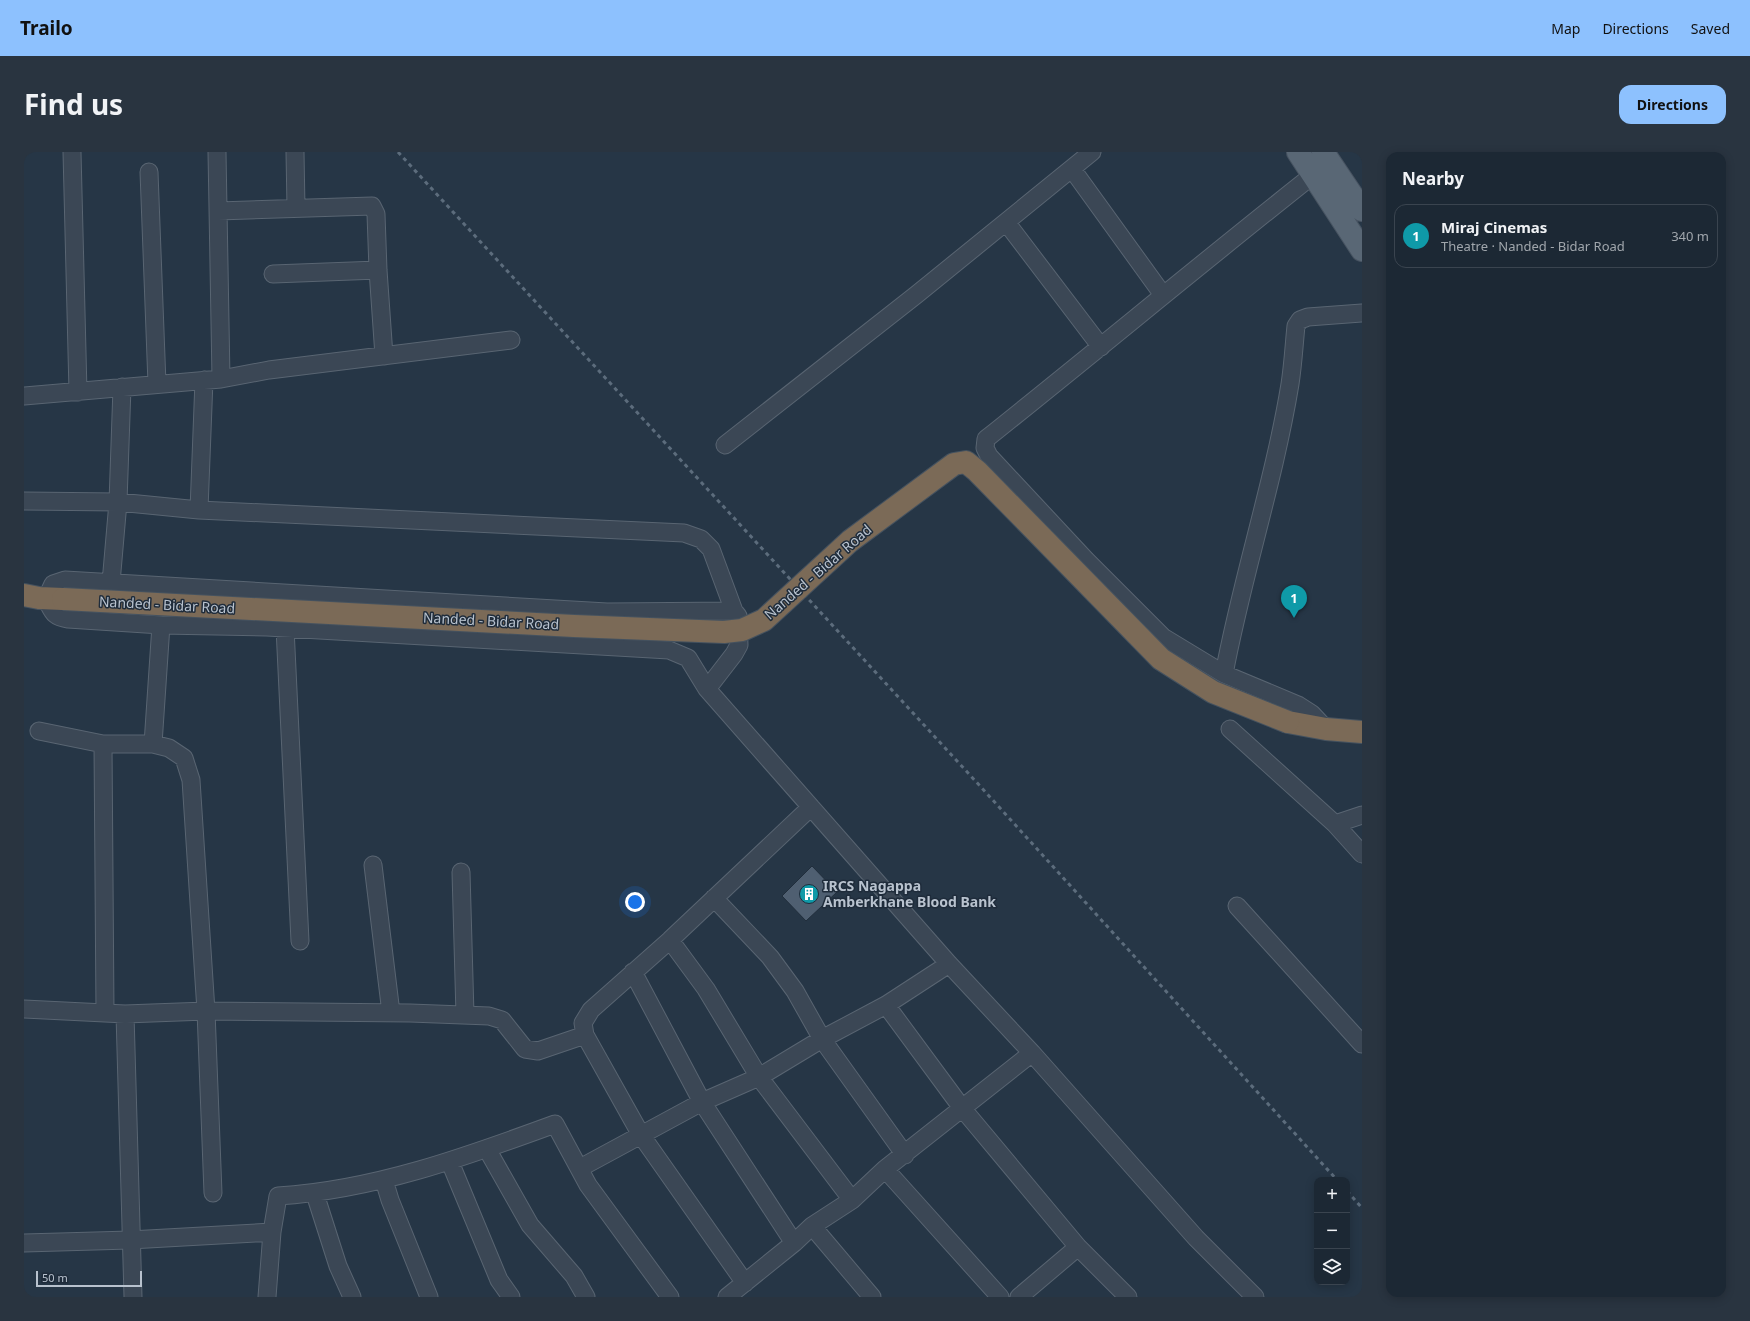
<!DOCTYPE html>
<html lang="en">
<head>
<meta charset="utf-8">
<style>
	body { margin:0; font-family:"Noto Sans",sans-serif; background:#293440; color:#f1f3f6 }
	.controls { position:absolute; right:12px; bottom:12px; display:grid; overflow:hidden; border-radius:8px; box-shadow:0 2px 10px #0003 }
	.controls button { width:36px; height:36px; display:grid; place-items:center; padding:0; border:0; border-bottom:1px solid #3a444f; background:#1c2834; color:#f1f3f6; font:20px sans-serif }
	.scale { position:absolute; left:12px; bottom:10px; width:106px; box-sizing:border-box; padding-left:4px; border:2px solid #b8c2ce; border-top:0; font-size:11px; line-height:14px; white-space:nowrap; color:#b8c2ce; -webkit-text-stroke:3px #1f2c3b; paint-order:stroke }
	.you { position:absolute; left:611px; top:750px; width:14px; height:14px; margin:-10px; border:3px solid #fff; border-radius:50%; background:#1a73e8; box-shadow:0 0 0 6px #1a73e833 }
	.badge { display:grid; place-items:center; width:26px; height:26px; border-radius:50%; background:#8dc1fe; color:#fff; font-size:13px; font-weight:700 }
	.pin { position:absolute; translate:-50% -33px; filter:drop-shadow(0 1px 2px #0008) }
	.pin::after { content:''; position:absolute; top:21px; width:14px; height:12px; background:inherit; clip-path:polygon(0 0,100% 0,50% 100%) }
	.list { margin:0; padding:0; list-style:none }
	h2 { display:flex; justify-content:space-between; align-items:center; height:52px; margin:0; padding:0 16px; font-size:17px }
	h2 small { font-size:13px; font-weight:400; color:#a0a6ac }
	.list li { display:grid; grid-template-columns:26px 1fr auto; gap:12px; align-items:center; box-sizing:border-box; height:64px; margin:0 8px 8px; padding:0 8px; border:1px solid #3a444f; border-radius:12px }
	.list b { display:block; font-size:15px; white-space:nowrap }
	.list p { margin:0; font-size:13px; white-space:nowrap; color:#a0a6ac }
	.list em { font-size:13px; font-style:normal; color:#a0a6ac }
	.icon { flex:none; width:22px; height:22px; fill:none; stroke:currentColor; stroke-width:2; stroke-linecap:round; stroke-linejoin:round }
	.map { position:relative; flex:none; width:1338px; height:1145px; overflow:hidden; border-radius:12px }
	header { display:flex; align-items:center; gap:24px; box-sizing:border-box; height:56px; padding:0 20px; background:#8dc1fe; color:#111 }
	header strong { font-size:19px }
	nav { display:flex; gap:22px; margin-inline-start:auto; font-size:14px }
	.intro { display:flex; align-items:center; justify-content:space-between; box-sizing:border-box; height:96px; padding:0 24px }
	h1 { margin:0; font-size:28px }
	.button { padding:10px 18px; border-radius:12px; background:#8dc1fe; color:#111; font-size:14px; font-weight:700 }
	main { display:flex; gap:24px; padding:0 24px }
	aside { flex:1; background:#1c2834; border-radius:12px; box-shadow:0 2px 10px #0003 }
	.map>svg:first-child { display:block }
	.building { fill:#4f5f71; stroke:#212e3c }
	.lines { fill:none; stroke-linecap:round; stroke-linejoin:round }
	.minor-casing { stroke:#596572; stroke-width:19 }
	.major-casing { stroke:#475361; stroke-width:24 }
	.highway-casing { stroke:#45525f; stroke-width:24 }
	.minor { stroke:#3b4755; stroke-width:17 }
	.major { stroke:#596775; stroke-width:22 }
	.highway { stroke:#7b6a57; stroke-width:22 }
	.rail { stroke:#5c6c7c; stroke-width:3; stroke-dasharray:4 4; stroke-linecap:butt }
	.highway-bridge-casing { stroke:#45525f; stroke-width:24; stroke-linecap:butt }
	.highway-bridge { stroke:#7b6a57; stroke-width:22 }
	.labels { text-anchor:middle; stroke-width:3; stroke-linejoin:round; paint-order:stroke }
	.street-label { font-size:14px; fill:#b8c2ce; stroke:#1f2c3b }
	.poi-label { font-size:14px; font-weight:bold; fill:#b8c2ce; stroke:#1f2c3b; text-anchor:start }
</style>
</head>
<body>
<header>
<strong>Trailo</strong>
<nav><a>Map</a><a>Directions</a><a>Saved</a></nav>
</header>
<div class="intro"><h1>Find us</h1><a class="button">Directions</a></div>
<main>
<div class="map">
<svg width="1338" height="1145" viewBox="0 0 1338 1145">
	<rect width="100%" height="100%" fill="#263646"/>
	<path class="building" d="M788,714L813,740L782,769L758,744Z"/>
	<g class="lines">
		<defs>
			<path id="minor" d="M48,0L54,240
				M193,0L197,227
				M271,0L272,56
				M1048,17L1139,143
				M125,20L133,232
				M1289,23C1179,110 1071,200 962,287L961,296L965,304L1062,408L1139,485L1200,522L1274,553L1288,562L1302,577
				M194,59L348,54L352,62L354,118L360,204
				M982,70L1077,195
				M249,122L354,118
				M0,244L197,227L245,218L487,188
				M701,293L892,143L1068,0
				M0,349L94,350L175,358L660,381L677,387L687,397L710,459
				M175,358L180,228
				M87,431L94,350L98,235
				M261,476L276,789
				M1200,522C1218,425 1250,330 1266,232C1269,213 1270,193 1272,174L1276,168L1284,165L1338,161
				M683,537L710,502L715,493L714,464L710,459L583,460L41,428L29,432L22,447C29,460 29,465 44,467L137,473L243,475L645,498L664,506L683,537L925,812L1008,901L1172,1086L1231,1145
				M1206,577L1311,672L1338,702
				M15,579L79,592H129L145,596L160,606L167,628L182,859L189,1041
				M79,592L81,860
				M129,592L137,473
				M1311,672L1338,663
				M349,713L367,861
				M437,720L441,863
				M690,746L746,805L771,839L798,887L881,1003
				M1213,754L1338,892
				M646,788L682,837L735,925L828,1048
				M609,820L678,950L770,1091
				M862,853L938,956L1054,1095L1104,1145
				M0,857L101,862L182,859L386,861L465,864L478,868L501,897L514,899L561,883
				M101,862L109,1145
				M463,997L506,1073L550,1124L562,1145
				M426,1010L475,1128L487,1145
				M556,1016L678,950L735,925L798,887L862,853L925,812
				M861,1017L976,1145
				M360,1028L366,1048L405,1145
				M291,1042L314,1114L328,1145
				M788,1074L848,1145
				M0,1091L106,1088L248,1080
				M721,1131L617,983L561,883L559,871L567,858L646,788L787,655
				M243,1145L248,1080L254,1044C350,1038 441,1005 531,972L564,1033L646,1145
				M703,1145L770,1091L788,1074L828,1048L861,1017L1008,901
				M995,1145L1054,1095"/>
			<path id="major" d="M1274,0L1338,98
				M1299,0L1338,58"/>
			<path id="highway" d="M0,443L15,446L39,447
				M1264,570L1302,577L1338,580"/>
		</defs>
		<use href="#minor" class="minor-casing"/>
		<use href="#major" class="major-casing"/>
		<use href="#highway" class="highway-casing"/>
		<use href="#minor" class="minor"/>
		<use href="#major" class="major"/>
		<use href="#highway" class="highway"/>
		<path class="rail" d="M374,0L956,634L1313,1028
			M1323,1039L1338,1056"/>
		<defs>
			<path id="highway-bridge" d="M39,447L550,474L700,480L718,478L740,468L826,389L930,312L942,310L953,319L1137,507L1189,540L1264,570"/>
		</defs>
		<use href="#highway-bridge" class="highway-bridge-casing"/>
		<use href="#highway-bridge" class="highway-bridge"/>
	</g>
	<defs>
		<symbol id="building-disc" viewBox="-11 -11 22 22"><circle r="9.5" fill="#0f9aa8" stroke="#1f2c3b"/><path d="M-4-6H4V6H1V3H-1V6H-4ZM-2.5-4.3h1.7v1.8h-1.7ZM.8-4.3h1.7v1.8H.8ZM-2.5-1h1.7V.8h-1.7ZM.8-1h1.7V.8H.8Z" fill="#fff"/></symbol>
	</defs>
	<g fill-rule="evenodd">
		<use href="#building-disc" x="774" y="731" width="22" height="22"/>
	</g>
	<g class="labels">
		<g class="street-label">
			<text transform="translate(794 420) rotate(-41)" y="5">Nanded - Bidar Road</text>
			<text transform="translate(143 453) rotate(3)" y="5">Nanded - Bidar Road</text>
			<text transform="translate(467 469) rotate(3)" y="5">Nanded - Bidar Road</text>
		</g>
		<g class="poi-label">
			<text x="799" y="739">IRCS Nagappa<tspan x="799" dy="16">Amberkhane Blood Bank</tspan></text>
		</g>
	</g>
</svg>
<div class="controls">
<button>+</button>
<button>−</button>
<button><svg class="icon" aria-label="layers" viewBox="0 0 24 24"><path d="M12 4l9 5-9 5-9-5zM3 14l9 5 9-5"/></svg></button>
</div>
<div class="scale">50 m</div>
<div class="you"></div>
<div class="pin badge" style="left:1270px;top:466px;background:#0f9aa8">1</div>
</div>
<aside>
<h2>Nearby<small></small></h2>
<ul class="list">
<li><span class="badge" style="background:#0f9aa8">1</span><div><b>Miraj Cinemas</b><p>Theatre · Nanded - Bidar Road</p></div><em>340 m</em></li>
</ul>
</aside>
</main>
</body>
</html>
